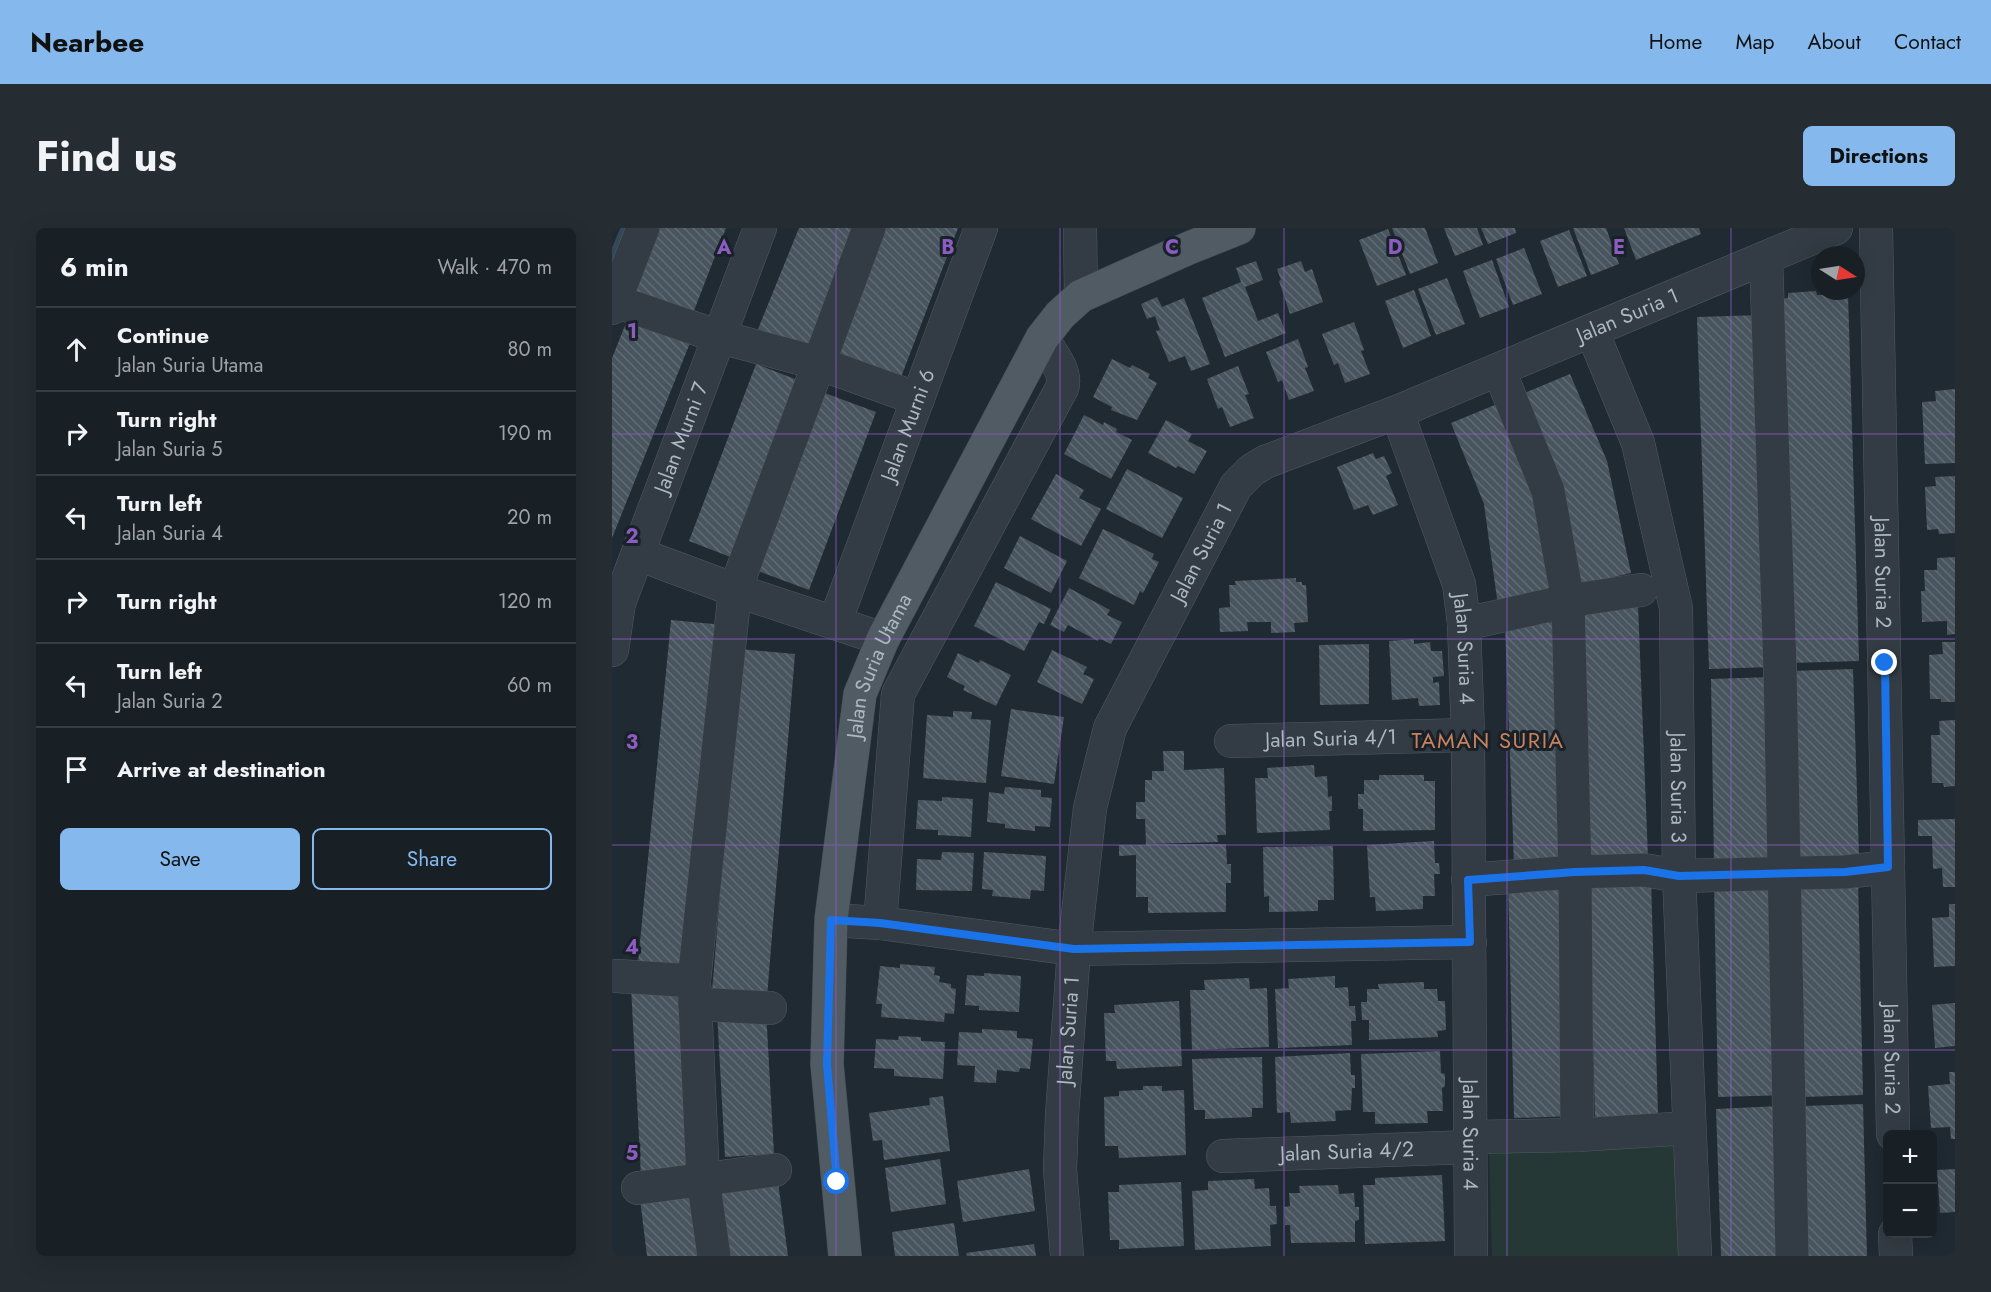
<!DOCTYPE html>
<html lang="en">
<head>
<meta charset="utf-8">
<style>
	body { margin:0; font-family:Jost,sans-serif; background:#252d32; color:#f1f3f6 }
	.controls { position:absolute; right:18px; bottom:18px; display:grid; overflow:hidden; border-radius:9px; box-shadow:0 6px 24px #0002 }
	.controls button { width:54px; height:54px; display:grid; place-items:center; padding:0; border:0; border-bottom:2px solid #363e43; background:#182026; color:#f1f3f6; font:30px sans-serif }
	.compass { position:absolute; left:1199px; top:18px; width:54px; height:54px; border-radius:50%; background:#182026; box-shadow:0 6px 24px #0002; rotate:102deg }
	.stop { position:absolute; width:18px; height:18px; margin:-14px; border:4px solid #1a73e8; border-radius:50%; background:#fff }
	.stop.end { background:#1a73e8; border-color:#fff; box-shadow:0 2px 6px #0008 }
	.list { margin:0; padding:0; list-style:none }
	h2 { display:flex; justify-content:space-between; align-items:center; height:78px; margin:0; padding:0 24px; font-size:26px }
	h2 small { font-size:20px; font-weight:400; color:#9fa3a7 }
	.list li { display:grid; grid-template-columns:39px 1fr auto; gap:18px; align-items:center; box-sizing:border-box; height:84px; padding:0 24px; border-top:2px solid #363e43 }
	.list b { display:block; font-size:22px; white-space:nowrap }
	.list p { margin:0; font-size:20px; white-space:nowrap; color:#9fa3a7 }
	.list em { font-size:20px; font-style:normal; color:#9fa3a7 }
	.actions { display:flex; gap:12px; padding:18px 24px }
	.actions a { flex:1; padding:14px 0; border:2px solid #85b9ee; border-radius:9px; text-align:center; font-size:21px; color:#85b9ee }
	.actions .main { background:#85b9ee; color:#111 }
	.icon { flex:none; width:33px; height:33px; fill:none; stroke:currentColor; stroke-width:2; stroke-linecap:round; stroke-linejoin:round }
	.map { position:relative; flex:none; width:1343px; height:1028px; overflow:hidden; border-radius:9px }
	header { display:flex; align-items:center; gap:36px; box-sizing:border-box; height:84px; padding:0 30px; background:#85b9ee; color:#111 }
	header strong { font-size:28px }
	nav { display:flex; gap:33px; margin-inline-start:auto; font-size:21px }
	.intro { display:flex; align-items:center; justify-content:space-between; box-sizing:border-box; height:144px; padding:0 36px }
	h1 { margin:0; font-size:42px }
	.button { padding:15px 27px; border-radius:9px; background:#85b9ee; color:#111; font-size:21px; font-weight:700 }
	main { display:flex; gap:36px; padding:0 36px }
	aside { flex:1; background:#182026; border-radius:9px; box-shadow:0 6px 24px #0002 }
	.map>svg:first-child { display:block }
	.park { fill:#253836 }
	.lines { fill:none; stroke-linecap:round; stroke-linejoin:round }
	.stream { stroke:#354859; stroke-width:7 }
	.building { fill:url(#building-back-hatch) }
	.minor-casing { stroke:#515a62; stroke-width:34 }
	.major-casing { stroke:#3d454d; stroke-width:34 }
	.minor { stroke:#333c44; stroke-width:33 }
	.major { stroke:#515b64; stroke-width:33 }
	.route { stroke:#1a73e8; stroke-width:8 }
	.grid { fill:none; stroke:#8c5dc0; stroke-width:1.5; stroke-opacity:0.55 }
	.labels { text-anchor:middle; stroke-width:6; stroke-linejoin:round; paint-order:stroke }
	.street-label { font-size:21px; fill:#adb7c1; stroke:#192128 }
	.neighbourhood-label { font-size:22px; letter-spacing:1.5px; fill:#c98260; stroke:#192128 }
	.grid-label { font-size:20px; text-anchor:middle; font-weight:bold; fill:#8c5dc0; stroke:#192128; stroke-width:6; stroke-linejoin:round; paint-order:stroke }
</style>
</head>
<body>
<header>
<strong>Nearbee</strong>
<nav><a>Home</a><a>Map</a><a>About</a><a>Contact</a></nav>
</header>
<div class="intro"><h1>Find us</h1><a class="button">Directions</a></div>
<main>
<aside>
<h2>6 min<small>Walk · 470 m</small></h2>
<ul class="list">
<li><svg class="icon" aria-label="ahead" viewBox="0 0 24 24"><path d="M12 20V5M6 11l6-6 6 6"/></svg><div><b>Continue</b><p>Jalan Suria Utama</p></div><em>80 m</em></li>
<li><svg class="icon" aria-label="right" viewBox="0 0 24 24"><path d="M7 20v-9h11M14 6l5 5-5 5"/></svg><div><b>Turn right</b><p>Jalan Suria 5</p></div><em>190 m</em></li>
<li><svg class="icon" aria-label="left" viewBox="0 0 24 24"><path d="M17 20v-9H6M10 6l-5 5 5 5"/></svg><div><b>Turn left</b><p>Jalan Suria 4</p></div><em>20 m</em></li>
<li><svg class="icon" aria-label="right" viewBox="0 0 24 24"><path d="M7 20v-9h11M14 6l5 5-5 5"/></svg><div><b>Turn right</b></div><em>120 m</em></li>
<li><svg class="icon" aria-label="left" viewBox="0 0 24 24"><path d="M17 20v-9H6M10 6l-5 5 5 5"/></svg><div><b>Turn left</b><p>Jalan Suria 2</p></div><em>60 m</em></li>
<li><svg class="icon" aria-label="arrive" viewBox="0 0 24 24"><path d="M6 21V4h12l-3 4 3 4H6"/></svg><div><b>Arrive at destination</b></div></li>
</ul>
<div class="actions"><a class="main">Save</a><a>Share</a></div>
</aside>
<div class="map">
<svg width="1343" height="1028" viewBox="0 0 1343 1028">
	<defs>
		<pattern id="building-back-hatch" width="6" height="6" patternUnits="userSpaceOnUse" patternTransform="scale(1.5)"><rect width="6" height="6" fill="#48555f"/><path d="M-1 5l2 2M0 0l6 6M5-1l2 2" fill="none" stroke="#606b74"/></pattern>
	</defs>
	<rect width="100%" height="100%" fill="#202a33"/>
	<path class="park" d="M1064,911L1068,1028H880L877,918Z"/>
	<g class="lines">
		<path class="stream" d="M0,29L12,0"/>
	</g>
	<path class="building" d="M42,0H114L78,93L16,69Z
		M187,0H249L200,123L146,101Z
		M270,0H346L286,157L220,131Z
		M780,0H813L826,35L798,46Z
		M832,0H865L871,17L843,28Z
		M869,0H903L904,5L876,16Z
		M961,0H994L1007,36L979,47Z
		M1012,0H1087L1089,6L1024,32Z
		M776,1L794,47L765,58L747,12Z
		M957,2L975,48L946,59L928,13Z
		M912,20L930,66L901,77L884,31Z
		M880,32L897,79L868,90L851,43Z
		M644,33L651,52L633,59L646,93L666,85L674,105L613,129L590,70L629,54L624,40Z
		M689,33L693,44L700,41L711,74L678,86L667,53L669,52L665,41Z
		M835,50L853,96L824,107L806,61Z
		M802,62L819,108L791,120L773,73Z
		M1204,63L1205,67L1236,66L1247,433L1179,435L1167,71L1176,70V65Z
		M545,69L550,79L572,70L598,136L579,143L573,128L557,134L544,103L548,102L543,88L535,91L529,76Z
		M18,85L80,110L0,310V130Z
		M1150,87L1161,439L1097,441L1085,89Z
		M742,94L752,122L749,123L758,146L733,155L726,135L722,137L710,106Z
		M686,111L696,139L693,140L702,163L677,172L670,152L666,154L654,124Z
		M500,131L518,140L520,137L538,146L536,150L545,155L525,192L499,182L500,179L481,169Z
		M144,136L188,153L121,330L77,313Z
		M626,138L637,166L633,167L642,190L618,199L610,179L606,181L595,151Z
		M958,146L995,233L1019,345L963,358L908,167Z
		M1343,161V235L1313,236L1310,174L1324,173L1323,163Z
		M210,164L264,184L197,362L143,342Z
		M890,174L928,264L945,369L886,378L872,276L839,195Z
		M472,187L491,197L492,194L505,201L504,204L520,212L499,251L452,226Z
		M554,192L580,206L576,213L595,223L582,246L566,238L564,240L536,225Z
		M761,225L764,231L772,228L780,245L774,248L786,277L761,287L756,277L742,282L725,239Z
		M515,241L571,270L550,310L494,281Z
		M444,246L472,262L467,270L489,281L469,318L419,291Z
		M1343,248V305L1327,306L1326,301L1315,302L1313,259L1324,258L1323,249Z
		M491,301L542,326L540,331L547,334L531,365L528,363L522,377L467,350Z
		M408,308L455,333L439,365L392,340Z
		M1343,329V406L1335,407V393L1310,394L1309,363H1313L1312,342H1325V330Z
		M684,350V354H690V357H694L696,394L682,395L683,404L659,405V394H635L636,403L608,404L607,380L618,379L617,357H624L623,353Z
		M384,354L439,381L432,396L427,394L412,423L362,398Z
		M457,360L498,382L495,387L510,394L499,416L487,410L486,413L456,397L452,404L438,397Z
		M1026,376L1036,630L976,632L967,378Z
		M59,392L112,397L79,740L26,735Z
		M949,394L958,635L902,637L893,397Z
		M802,411V416L818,414L819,423H830L832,448L821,449V455L827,454L828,477L807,478L806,470L780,472L777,413Z
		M1330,414H1343V474H1329V471H1318L1317,427L1331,426Z
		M757,416V476L708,477L707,417Z
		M128,421L183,426L155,769L100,764Z
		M440,422L475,439L471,446L482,451L470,476L425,454Z
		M346,425L367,435L368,432L399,447L384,478L351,462L353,458L335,449Z
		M1241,441L1247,627L1185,629L1180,443Z
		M1159,449L1163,633L1102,635L1099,451Z
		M399,481L452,489L442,556L389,548Z
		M341,483L360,484L359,491L379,492L374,555L311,550L315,487L341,489Z
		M1343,492V558L1332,559L1331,555H1320L1319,507H1328L1327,493Z
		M551,523H572V542L612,540L614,607H605L606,614L537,616H614L615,636H619V655H614V684L536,685V669H524V627L507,628V617H534L533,591H524V574H533V552H540V543H552Z
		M702,537L703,549L715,548L716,569L720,568V583H717L718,602L645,605L643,550H656L655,540Z
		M767,547H812V553H823V602L751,603V581H746V566H752V552H767Z
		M393,559L429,562V569L440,570L438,599L423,598V603L393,600V596L375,594L377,564L392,566Z
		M330,569L361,571L359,609L326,607V602L304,601L306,572L330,573Z
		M1343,591V659H1331L1330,640L1321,641L1320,608H1306V592Z
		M822,613L823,635H827L828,646H822L823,668H811V681L764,683L763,669H758L755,617Z
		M721,618L722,672H706V683L657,684V668L652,669L651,619Z
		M330,624L362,625L360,663L304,662L305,631L329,632Z
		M372,624L434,628L432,663L419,662L418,671L380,668L381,662L370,661Z
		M1039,651L1046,887L983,889L977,653Z
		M1246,651L1251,867L1191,869L1185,652Z
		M958,652L964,888L902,890L896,654Z
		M1169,652L1173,867L1106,869L1102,653Z
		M1337,676H1343V738L1322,739L1320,690L1337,689Z
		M288,736L323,739L322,747L328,748L327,754L339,756V760L344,761L342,786L333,785L332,794L269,789L270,776H264L268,738L288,740Z
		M372,745L409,748L407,784L367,782V778L353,777L355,747L372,748Z
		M723,748V760L736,759L737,778H743L744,793H739L740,817L666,820L663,761L677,760L676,751Z
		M637,750L638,761L655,760L657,819L580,822L578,762H593L592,752Z
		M812,754V761H825L826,773H833L834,802L825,803L826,809L757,812V792H750L749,774H755V761H767L766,756Z
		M69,756L79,945L29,948L19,759Z
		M567,773L570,838L505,841L504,833H494L492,785H503L502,777Z
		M1343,775V818L1323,820L1320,777Z
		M154,782L162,926L113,929L105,784Z
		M370,801L405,803V810L421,811L418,841L408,840L407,844L385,842L384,855L362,854L363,838L345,837L347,804L370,805Z
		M287,808L309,809V813L333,814L331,851L282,848V841L262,840L264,811L286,812Z
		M828,823L829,845L833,846V858L830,860L831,883H815L816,895L763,896V884H751L749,826Z
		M738,825L739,847H743V860H740L739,882L723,883L724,893L679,895L678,884L665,885L663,829Z
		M650,829L651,880H640V889L593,891V882H582L580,831Z
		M1337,844H1343V911H1339L1338,899L1319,900L1316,858L1338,856Z
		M531,858H550V863L572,862L574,927L507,930L506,918H493L492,869L507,868V863L531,862Z
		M331,868L338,923L272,932L270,912L261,913L257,885L318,877L317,870Z
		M1251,876L1255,1028H1194L1190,878Z
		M1170,878L1175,1028H1109L1104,881Z
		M328,931L334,976L279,984L273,940Z
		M417,941L423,983L351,994L345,953Z
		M1343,941V984L1328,985L1325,942Z
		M830,947L833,1013L753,1016L751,957H763V950Z
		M642,951L643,961L657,960L658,978H664L665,996L658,997L659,1018L583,1022L580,963L596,962V953Z
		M166,954L176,1028H111L102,962Z
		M569,954L572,1018L507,1021V1012H498L496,964H507V957Z
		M726,957L727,966L742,965L743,979H747V992L743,993V1014L679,1015L678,997H673L672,979L678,978L677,965H688L687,958Z
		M91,962L100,1028H35L28,971Z
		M342,995L347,1028H283L280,1004Z
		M422,1016L424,1028H355L354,1025Z"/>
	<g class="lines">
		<defs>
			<g id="minor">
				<path d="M468,0L469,68"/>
				<path id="s1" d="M1264,0L1281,906"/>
				<path d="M1154,30L1168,441L1180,1028"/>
				<path d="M3,73L108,109L206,135L306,171"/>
				<path d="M0,80L31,0"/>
				<path id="s2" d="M980,103L1026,215L1064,380L1067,648L1083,1028"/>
				<path d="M887,142L936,263L956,373L963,644L965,907"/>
				<path id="s3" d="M785,184L847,356L852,396L856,507L859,1028"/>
				<path d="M26,326L123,362L271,411"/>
				<path id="s4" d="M223,394L369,0"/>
				<path d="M852,396L956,373L1029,362"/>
				<path id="s5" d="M0,422L7,375L148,0"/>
				<path id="s6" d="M619,513L856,507"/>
				<path d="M856,652L963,644L1032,642L1067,648L1233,644L1276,639"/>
				<path d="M219,692L268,695L462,721L858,714"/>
				<path d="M268,695L286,466L450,160C456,144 438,124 430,110"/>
				<path d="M5,748L82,753"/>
				<path d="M83,776L158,780"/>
				<path d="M859,909L965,907L1077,900"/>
				<path id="s7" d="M611,928L858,919"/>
				<path d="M26,960L163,942"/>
				<path d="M1283,1006L1284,1028"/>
				<path d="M102,1028L91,951L82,753L123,362L257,0"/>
				<path id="s8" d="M455,1028L448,941L450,887L462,721L478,580L498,500L624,258L640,242L653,234L785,184L1224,0"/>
			</g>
			<g id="major">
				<path id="s9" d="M233,1028L215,836L219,692L248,466L271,411L430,110L448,87L469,68L577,20L627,0"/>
			</g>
		</defs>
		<use href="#minor" class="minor-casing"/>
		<use href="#major" class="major-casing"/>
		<use href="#minor" class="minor"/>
		<use href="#major" class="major"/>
	</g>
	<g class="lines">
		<path class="route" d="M225,954L215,836L219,692L268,695L462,721L858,714L856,652L963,644L1032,642L1067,648L1233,644L1276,639L1273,435"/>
	</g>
	<path class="grid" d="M224,0V1028M448,0V1028M672,0V1028M895,0V1028M1119,0V1028M0,206H1343M0,411H1343M0,617H1343M0,822H1343"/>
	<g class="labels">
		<g class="street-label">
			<text dy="7" stroke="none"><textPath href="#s8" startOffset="1234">Jalan Suria 1</textPath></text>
			<text dy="7" stroke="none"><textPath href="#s4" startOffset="210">Jalan Murni 6</textPath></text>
			<text dy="7" stroke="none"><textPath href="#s5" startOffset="224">Jalan Murni 7</textPath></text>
			<text dy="7" stroke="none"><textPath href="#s8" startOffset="730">Jalan Suria 1</textPath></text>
			<text dy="7" stroke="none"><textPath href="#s1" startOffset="345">Jalan Suria 2</textPath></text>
			<text dy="7" stroke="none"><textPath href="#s3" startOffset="248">Jalan Suria 4</textPath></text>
			<text dy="7" stroke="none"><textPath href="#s9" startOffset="597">Jalan Suria Utama</textPath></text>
			<text dy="7" stroke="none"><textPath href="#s6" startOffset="100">Jalan Suria 4/1</textPath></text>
			<text dy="7" stroke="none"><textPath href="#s2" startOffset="470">Jalan Suria 3</textPath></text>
			<text dy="7" stroke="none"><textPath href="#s8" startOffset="226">Jalan Suria 1</textPath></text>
			<text dy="7" stroke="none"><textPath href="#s1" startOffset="831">Jalan Suria 2</textPath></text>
			<text dy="7" stroke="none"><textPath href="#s3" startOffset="734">Jalan Suria 4</textPath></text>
			<text dy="7" stroke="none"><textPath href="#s7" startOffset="124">Jalan Suria 4/2</textPath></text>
		</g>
		<g class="neighbourhood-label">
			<text x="876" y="520">TAMAN SURIA</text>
		</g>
	</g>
	<g class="grid-label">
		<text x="112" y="26">A</text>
		<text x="336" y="26">B</text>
		<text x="560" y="26">C</text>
		<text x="783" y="26">D</text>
		<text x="1007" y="26">E</text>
		<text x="20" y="110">1</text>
		<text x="20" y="315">2</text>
		<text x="20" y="521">3</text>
		<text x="20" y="726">4</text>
		<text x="20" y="932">5</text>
	</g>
</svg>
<div class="controls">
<button>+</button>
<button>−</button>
</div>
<svg class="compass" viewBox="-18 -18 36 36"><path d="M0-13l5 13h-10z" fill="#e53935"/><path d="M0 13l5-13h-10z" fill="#9fa3a7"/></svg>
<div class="stop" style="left:225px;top:954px"></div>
<div class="stop end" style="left:1273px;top:435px"></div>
</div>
</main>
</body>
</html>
